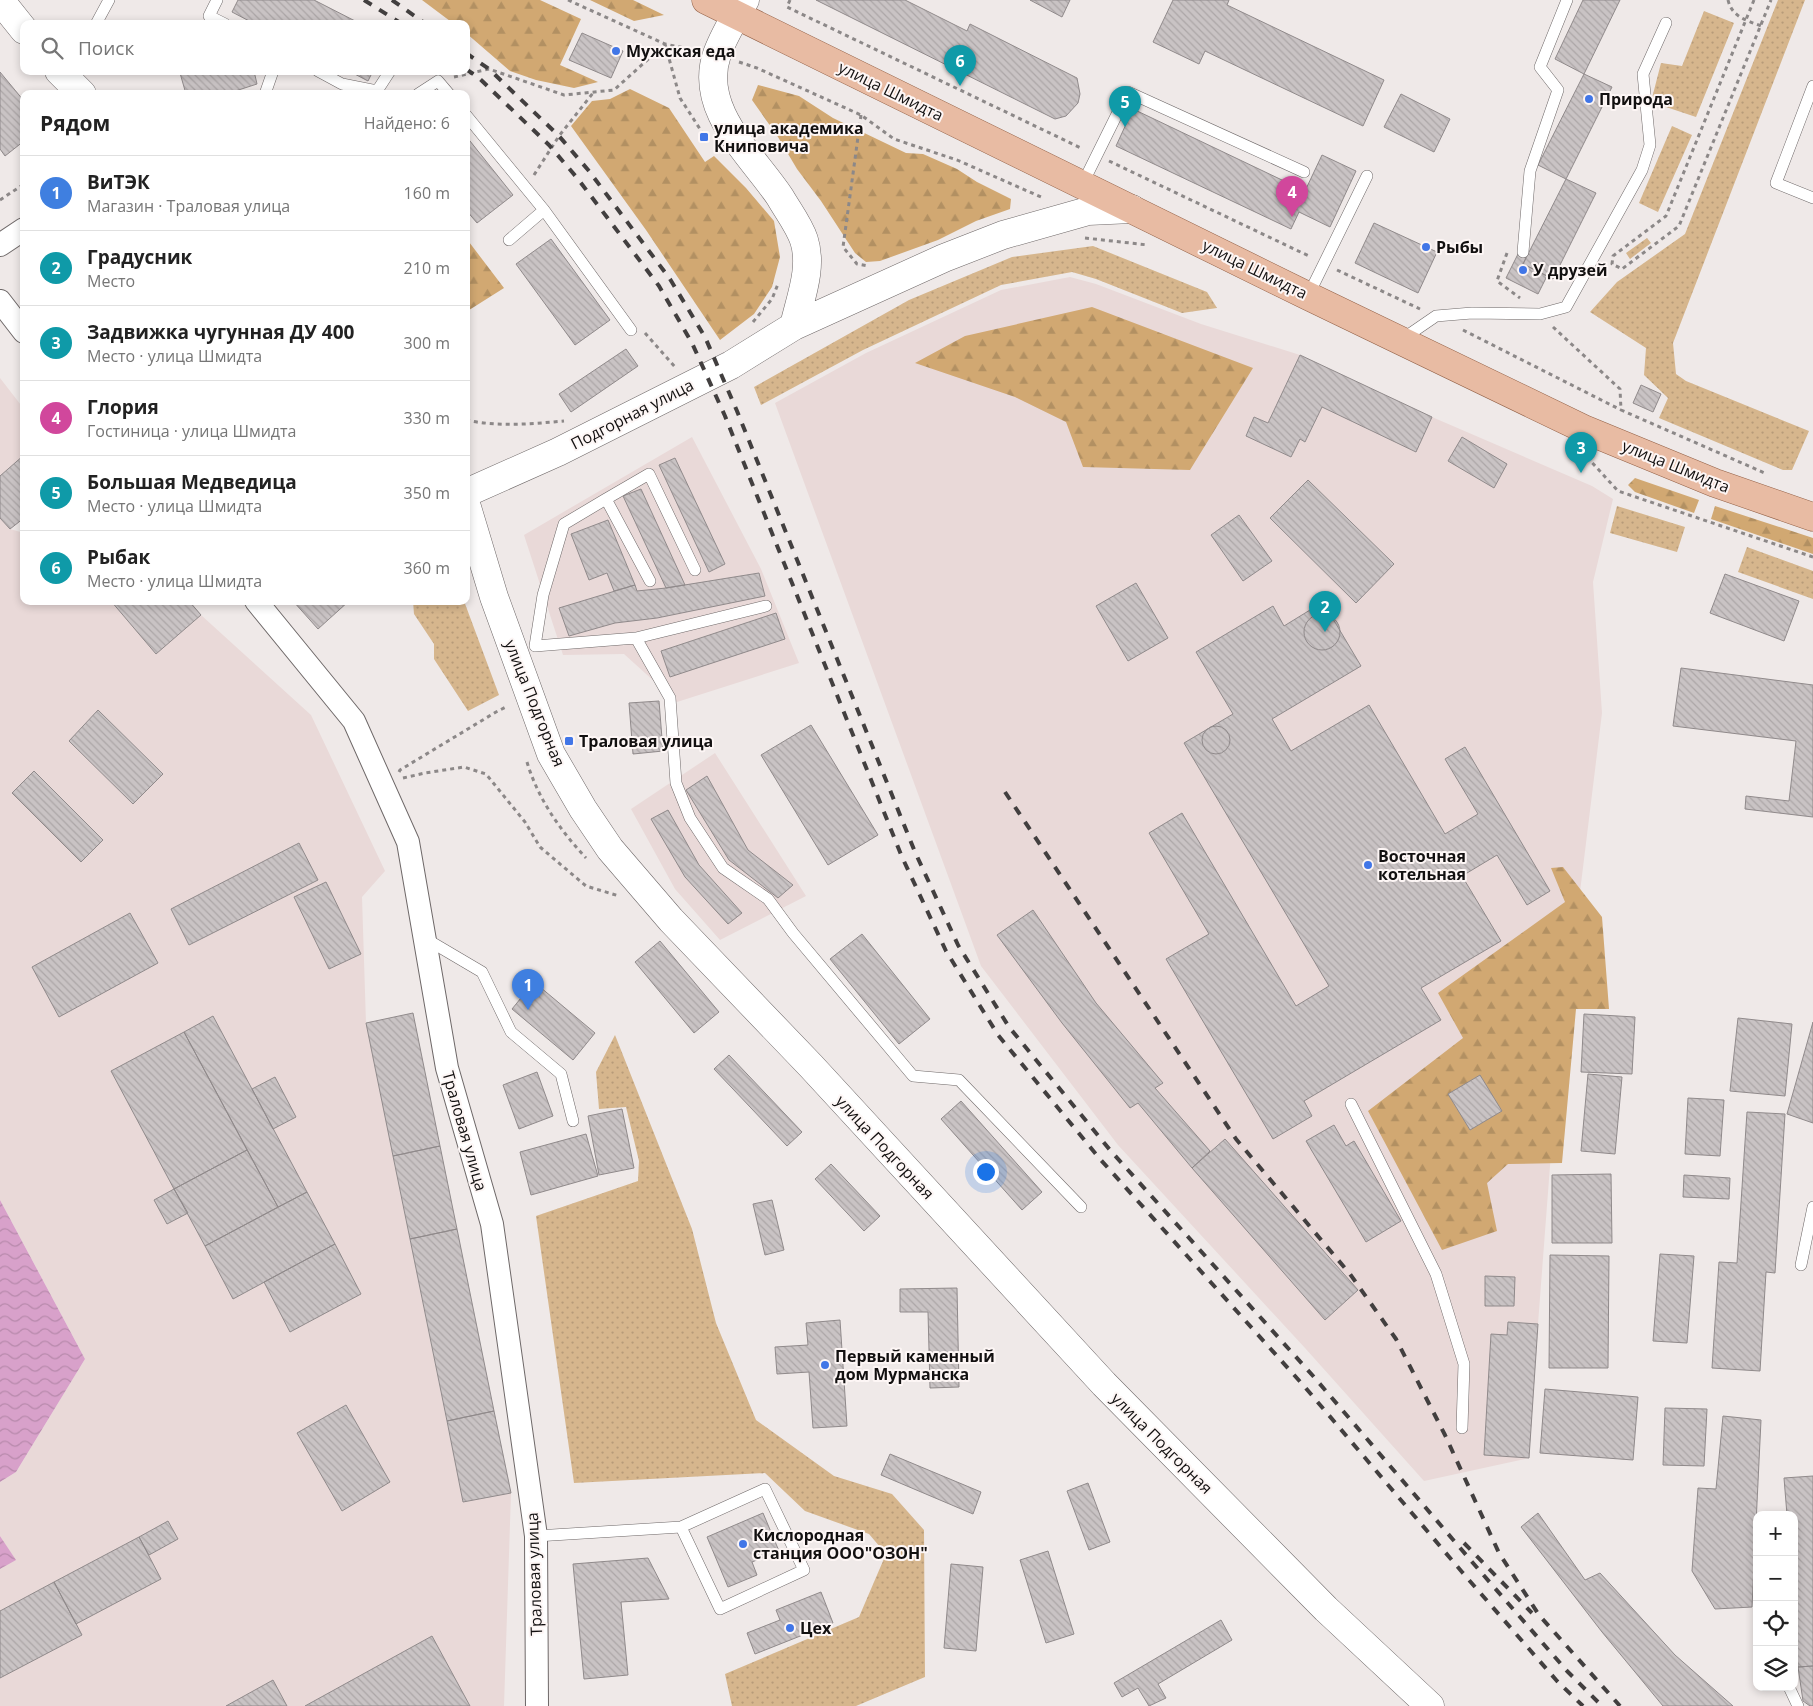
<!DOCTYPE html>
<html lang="ru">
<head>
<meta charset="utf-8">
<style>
	body { margin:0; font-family:"Open Sans",sans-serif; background:#f6f6f6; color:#222 }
	.controls { position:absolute; right:15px; bottom:15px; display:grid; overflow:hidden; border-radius:10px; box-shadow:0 2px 8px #0003 }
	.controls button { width:45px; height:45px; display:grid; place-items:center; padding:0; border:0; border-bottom:1px solid #e0e0e0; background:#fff; color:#222; font:25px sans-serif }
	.you { position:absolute; left:985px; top:1171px; width:18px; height:18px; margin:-12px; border:4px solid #fff; border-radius:50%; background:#1a73e8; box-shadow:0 0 0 8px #1a73e833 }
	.badge { display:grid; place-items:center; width:32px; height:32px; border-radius:50%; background:#7c3aed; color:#fff; font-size:16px; font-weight:700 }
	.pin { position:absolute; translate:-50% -41px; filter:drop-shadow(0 1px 2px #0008) }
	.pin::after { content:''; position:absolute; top:26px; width:18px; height:15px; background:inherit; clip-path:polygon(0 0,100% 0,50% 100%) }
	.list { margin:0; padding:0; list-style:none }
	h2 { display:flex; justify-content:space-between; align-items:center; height:65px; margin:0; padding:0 20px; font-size:21px }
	h2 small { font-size:16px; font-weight:400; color:#767676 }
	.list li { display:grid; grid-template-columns:32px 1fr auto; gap:15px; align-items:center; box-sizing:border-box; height:75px; padding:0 20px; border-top:1px solid #e0e0e0 }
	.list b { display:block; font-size:19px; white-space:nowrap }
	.list p { margin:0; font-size:16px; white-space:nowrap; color:#767676 }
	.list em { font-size:16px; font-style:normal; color:#767676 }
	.icon { flex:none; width:28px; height:28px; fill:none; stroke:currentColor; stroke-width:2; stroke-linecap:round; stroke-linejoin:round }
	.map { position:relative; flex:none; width:1813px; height:1706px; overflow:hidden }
	.search { position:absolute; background:#fff; box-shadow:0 2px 8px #0003; left:20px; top:20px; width:450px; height:55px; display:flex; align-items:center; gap:12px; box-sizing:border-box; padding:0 18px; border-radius:10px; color:#767676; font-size:19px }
	.panel { position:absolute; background:#fff; box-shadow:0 2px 8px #0003; left:20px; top:90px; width:450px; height:515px; border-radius:10px }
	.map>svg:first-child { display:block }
	.built { fill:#e9d9d8 }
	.green { fill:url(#green-dots) }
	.forest { fill:url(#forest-firs) }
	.water { fill:url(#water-waves) }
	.building { fill:url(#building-back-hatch); stroke:#908a8b }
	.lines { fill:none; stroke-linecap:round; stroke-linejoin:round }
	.service-casing { stroke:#6e6868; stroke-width:12 }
	.minor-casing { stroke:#6e6868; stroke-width:24 }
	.tertiary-casing { stroke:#6e6868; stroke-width:29 }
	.secondary-casing { stroke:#6e6868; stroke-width:29 }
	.primary-casing { stroke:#936147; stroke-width:29 }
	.path { stroke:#8c8888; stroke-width:3; stroke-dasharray:4 4; stroke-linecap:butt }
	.service { stroke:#fff; stroke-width:11 }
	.minor { stroke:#fff; stroke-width:22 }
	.tertiary { stroke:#fff; stroke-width:28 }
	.secondary { stroke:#fff; stroke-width:28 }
	.primary { stroke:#e8bba3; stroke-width:28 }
	.rail { stroke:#423f3f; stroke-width:4; stroke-dasharray:9 9; stroke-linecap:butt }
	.poi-dot { fill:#4176e7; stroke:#fdf6f5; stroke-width:2 }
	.labels { text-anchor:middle; stroke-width:4; stroke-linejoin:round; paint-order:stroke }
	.poi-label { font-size:16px; font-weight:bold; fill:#121010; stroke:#fdf6f5; text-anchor:start }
	.street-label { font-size:16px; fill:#121010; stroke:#fdf6f5 }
</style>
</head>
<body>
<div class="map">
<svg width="1813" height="1706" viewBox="0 0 1813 1706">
	<defs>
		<pattern id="green-dots" width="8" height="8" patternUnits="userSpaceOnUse" patternTransform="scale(1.25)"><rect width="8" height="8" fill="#d6b68d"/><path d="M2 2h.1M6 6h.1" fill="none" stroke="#b79b79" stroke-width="1.8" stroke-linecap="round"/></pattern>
		<pattern id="forest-firs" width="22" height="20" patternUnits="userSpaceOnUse" patternTransform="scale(1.25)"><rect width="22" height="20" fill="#d1a872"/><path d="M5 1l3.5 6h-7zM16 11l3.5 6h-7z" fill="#b29062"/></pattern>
		<pattern id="water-waves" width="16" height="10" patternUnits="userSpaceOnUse" patternTransform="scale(1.25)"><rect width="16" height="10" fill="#d8a1ca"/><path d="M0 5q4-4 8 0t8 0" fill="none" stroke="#b88aac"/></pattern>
		<pattern id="building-back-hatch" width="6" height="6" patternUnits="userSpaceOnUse" patternTransform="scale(1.25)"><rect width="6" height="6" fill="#c9c3c4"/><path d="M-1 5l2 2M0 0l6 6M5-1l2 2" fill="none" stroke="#aca6a7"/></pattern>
	</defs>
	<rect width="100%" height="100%" fill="#efe9e8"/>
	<path class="built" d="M1070,277L1096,284L1201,324L1300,355L1268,423L1254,417L1246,435L1291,457L1300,439L1305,442L1322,407L1416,451L1432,417L1592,486L1613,499L1593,582L1602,713L1556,1087L1538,1324L1529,1458L1424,1481L1305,1348L1118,1145L981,966L775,403L866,353L1001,290Z
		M0,378L24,409V455L0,476Z
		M692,437L761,569L799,663L677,702L624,654L563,655L524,535Z
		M0,518L10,529L24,533V601H111L156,653L201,615L311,715L385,871L362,897L366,1023L463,1502L511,1493L504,1706H0V1569L15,1559L0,1536V1482L16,1472L85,1359L0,1200Z
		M715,753L806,896L720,940L675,889L631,809Z"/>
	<path class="green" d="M1778,0H1805L1673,343L1676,374L1686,381L1809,431L1792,470H1783L1659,418L1668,398L1644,375L1646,348L1590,312L1617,282L1685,234Z
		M1704,11L1734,23L1696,117L1651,102L1661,63L1682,66Z
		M1672,126L1692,135L1658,212L1639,203Z
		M1647,238L1651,243L1630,259L1626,253Z
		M1093,246L1207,292L1217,308L1182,313L1096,279L1072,272L1001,285L863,350L761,405L754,387L909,300L1012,257Z
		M1617,506L1685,527L1677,552L1610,533Z
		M1747,547L1813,571V599L1738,572Z
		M413,601H464L499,695L468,711L434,659V644L414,614Z
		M615,1035L692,1229L716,1323L756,1420L834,1476L892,1494L924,1530L925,1677L856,1706H732L725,1674L859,1617L886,1554L869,1534L805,1511L765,1473L574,1483L536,1216L638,1181L639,1161L626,1107L599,1109L596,1072Z"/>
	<path class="forest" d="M422,0H540L581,19L560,65L598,82L574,88L536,80L510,71L466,33V24H454Z
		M590,0H633L664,15L634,21Z
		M758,85L799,96L833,118L906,153L923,154L957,169L977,182L1011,199L1010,209L976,221L938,240L880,261L866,262L855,253L821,201L797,169L778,137L752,100Z
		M630,89L669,108L705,162L714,156L746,188L774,221L780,257L772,287L754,314L720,340L646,230L571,126L592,101L610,99Z
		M466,238L504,288L466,312Z
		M1092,307L1253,368L1190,470L1083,467L1066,422L1015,397L915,363L965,336Z
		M1635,478L1699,500L1694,513L1635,492L1628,485Z
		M1715,506L1813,538V554L1711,519Z
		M1563,867L1602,917L1609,1009H1576L1562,1163L1508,1164L1487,1183L1497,1231L1442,1250L1368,1111L1463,1038L1438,993L1565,902L1551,868Z"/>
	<path class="water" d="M0,1200L85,1359L16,1472L0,1482Z
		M0,1536L16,1560L0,1569Z"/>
	<path class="building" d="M238,0H314L361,24H255L232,12Z
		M816,0H905L967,31L970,24L1077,78L1080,94L1078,103L1066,116L1055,119Z
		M1030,0H1070L1062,17Z
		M1173,0H1229L1227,5L1384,80L1363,126L1205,51L1199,64L1153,42Z
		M1583,0H1620L1584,74L1555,59Z
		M582,33L623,51L611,78L569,60Z
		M185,71H254L257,84L226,94H186L180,73Z
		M349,71H373L368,81Z
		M0,72L24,101V141L5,156L0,149Z
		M1584,74L1612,87L1566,179L1538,165Z
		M1401,94L1450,119L1434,152L1384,127Z
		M1133,109L1305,191L1322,155L1356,171L1330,227L1299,212L1291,229L1116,146Z
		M466,136L513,195L477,223L466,210Z
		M1566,179L1596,193L1553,279L1523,264Z
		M1374,223L1437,252L1418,293L1355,263Z
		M551,239L610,320L575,345L516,264Z
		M1518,254L1526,258L1523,264L1547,276L1538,294L1506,278Z
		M626,349L638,366L571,412L559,394Z
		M1300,355L1432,417L1416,452L1322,407L1305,442L1300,439L1291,457L1246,436L1254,417L1268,423Z
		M1641,385L1661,394L1653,412L1633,403Z
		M1462,437L1507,464L1494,488L1448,461Z
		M24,455V518L10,529L0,518V476Z
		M675,458L725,564L709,572L659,465Z
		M1308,480L1394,564L1356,603L1270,518Z
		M641,489L685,585L666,588L623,496Z
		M1239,515L1272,561L1243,581L1211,535Z
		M608,520L635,585L614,591L607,573L589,580L571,534Z
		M759,573L765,596L657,618L615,623L569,636L559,608L635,585L637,591L666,588Z
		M1725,574L1799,601L1784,641L1710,613Z
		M1136,583L1168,638L1128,661L1096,606Z
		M111,601H189L201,615L156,654Z
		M293,601H349L318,629Z
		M1323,602L1361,666L1272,719L1291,751L1369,705L1445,834L1478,814L1445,759L1465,747L1550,891L1527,905L1497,855L1462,876L1501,941L1421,988L1441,1020L1304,1101L1312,1116L1273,1139L1166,959L1209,934L1149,833L1182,813L1296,1006L1329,986L1184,743L1233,714L1196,652L1273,606L1284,626Z
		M776,613L785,639L670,677L661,651Z
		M1304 632a18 18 0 1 1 36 0a18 18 0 1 1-36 0Z
		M1681,668L1813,685V817L1745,809L1746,796L1789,801L1796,741L1673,726Z
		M659,701L663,751L633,754L629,703Z
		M98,710L163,774L133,804L69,741Z
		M811,725L878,835L828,865L761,755Z
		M1202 740a14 14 0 1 1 28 0a14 14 0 1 1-28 0Z
		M34,771L103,840L81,862L12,793Z
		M707,776L748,850L793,885L778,898L729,860L686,790Z
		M668,810L699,865L742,913L728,924L685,877L651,819Z
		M299,843L318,880L189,945L171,909Z
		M326,882L361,954L329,969L294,897Z
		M1033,910L1096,1003L1163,1083L1155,1088L1210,1151L1192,1168L1138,1103L1130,1108L1062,1023L997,935Z
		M130,913L158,963L59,1017L32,967Z
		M862,934L930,1019L899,1044L830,959Z
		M660,941L719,1012L694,1033L635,962Z
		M534,982L595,1033L573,1060L512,1009Z
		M413,1013L440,1146L393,1156L366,1023Z
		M1584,1014L1635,1017L1632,1074L1581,1072Z
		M213,1016L307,1192L278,1207L184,1032Z
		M1738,1018L1792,1024L1785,1096L1730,1091Z
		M1813,1022V1123L1787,1114Z
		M184,1032L247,1150L174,1189L111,1071Z
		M729,1055L802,1132L787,1146L714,1069Z
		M537,1072L553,1116L519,1129L503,1085Z
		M1588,1074L1622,1077L1615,1154L1581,1151Z
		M1480,1075L1502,1111L1470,1130L1448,1094Z
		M275,1077L296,1117L273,1129L252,1089Z
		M1688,1098L1724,1100L1720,1156L1685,1154Z
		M961,1101L1042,1192L1022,1210L941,1119Z
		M622,1109L634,1168L599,1175L588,1116Z
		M1747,1112L1785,1114L1775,1273L1766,1272L1760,1371L1712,1368L1719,1262L1737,1263Z
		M1334,1125L1346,1146L1354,1141L1401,1221L1366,1242L1306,1141Z
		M586,1134L598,1176L531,1195L520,1152Z
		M1225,1139L1358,1290L1325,1320L1192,1168Z
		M440,1146L457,1229L410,1239L393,1156Z
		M247,1150L278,1207L205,1246L174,1189Z
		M831,1164L880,1216L864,1231L815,1179Z
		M1611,1174L1612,1243H1552V1175Z
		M1684,1175L1730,1178L1729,1199L1683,1197Z
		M174,1189L188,1213L167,1224L154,1200Z
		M307,1192L335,1244L233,1299L205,1246Z
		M772,1200L784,1250L765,1255L753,1204Z
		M457,1229L494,1411L447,1421L410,1239Z
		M335,1244L361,1294L290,1332L264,1282Z
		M1660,1254L1694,1256L1687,1343L1653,1341Z
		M1550,1255L1609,1256L1608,1368H1549Z
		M1485,1276L1515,1277L1514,1306H1485Z
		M957,1288L959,1387L930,1388L928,1312H900V1289Z
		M840,1320L847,1426L813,1428L809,1372L777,1374L775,1347L808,1345L806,1323Z
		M1508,1322L1538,1324L1529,1458L1484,1455L1491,1334L1507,1335Z
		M1545,1389L1638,1397L1633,1460L1540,1453Z
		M346,1405L390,1482L342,1511L297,1433Z
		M1665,1408L1707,1409L1704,1466L1663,1465Z
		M494,1411L511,1493L463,1502L447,1421Z
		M1723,1416L1761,1420L1752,1607L1715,1609L1692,1571L1698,1488L1716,1489Z
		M890,1454L981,1492L973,1514L881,1475Z
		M1813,1476V1666L1798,1667L1794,1619V1515H1787L1784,1478Z
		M1088,1483L1110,1542L1089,1550L1067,1491Z
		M763,1513L779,1551L752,1562L757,1575L728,1587L707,1537Z
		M1538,1513L1585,1580L1600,1573L1675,1655L1733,1706H1663L1602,1632L1521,1527Z
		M168,1521L178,1539L149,1555L139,1537Z
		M139,1537L161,1579L76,1624L54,1582Z
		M1048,1551L1074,1634L1046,1643L1020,1560Z
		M648,1558L669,1599L621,1602L628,1675L584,1679L573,1564Z
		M951,1564L983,1567L976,1651L944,1648Z
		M54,1582L82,1635L0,1678V1611Z
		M821,1592L833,1623L755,1654L747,1633L780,1620L776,1610Z
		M1221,1620L1232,1640L1158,1684L1166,1698L1149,1706L1138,1688L1122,1697L1114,1683Z
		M432,1636L470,1706H305Z
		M1813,1666V1706H1810L1803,1701L1798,1667Z
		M273,1680L287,1706H226Z"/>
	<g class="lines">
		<defs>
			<path id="service" d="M217,0L209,16L225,24
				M96,24L109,0
				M318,71L342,84L377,91L390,71
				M1813,86L1776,183L1813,198
				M265,94L273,71
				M418,94L438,81L449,94
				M466,115L544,210L631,330
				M1082,185L1128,92L1304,172
				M509,240L544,210
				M1523,252L1530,171L1558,90L1540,67L1567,0
				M1308,296L1367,176
				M1401,340L1436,316L1472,313L1540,314L1566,307L1642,170L1650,145L1643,74L1666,23
				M606,499L649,474L695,570
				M650,581L606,499L564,524L543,595L535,646L636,638L670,698L676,783L690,818L723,868L768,899L793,933L913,1076L959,1080L1081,1207
				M636,638L766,606
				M426,939L482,972L511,1032L561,1074L573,1121
				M1351,1104L1436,1274L1464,1364L1462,1428
				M1801,1265L1813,1207
				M536,1536L681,1527L720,1609L804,1570L765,1489L681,1527
				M1789,1687L1798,1706"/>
			<path id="minor" d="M0,245L24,229
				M0,301L24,332
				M256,601L354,721L408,842L447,1068L492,1224L536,1536L537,1706"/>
			<path id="tertiary" d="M0,0L24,30
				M59,71L82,94"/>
			<path id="secondary" d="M745,0C735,17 724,35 717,54C698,110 752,155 780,197C788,211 799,225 804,240C813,268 800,299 794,326
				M466,493L558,452L731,365L794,326L944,258L1003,235L1088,211L1132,209
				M466,504L494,597L551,754L583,809L610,849L671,920L811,1066L1104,1384L1326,1609L1430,1706"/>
			<path id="primary" d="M706,0L1308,296L1586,430L1715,483L1813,517"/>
		</defs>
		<use href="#service" class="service-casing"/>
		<use href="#minor" class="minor-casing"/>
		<use href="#tertiary" class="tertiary-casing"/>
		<use href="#secondary" class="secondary-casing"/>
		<use href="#primary" class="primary-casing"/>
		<path class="path" d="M568,0L665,44L694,50
			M790,0L787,7L1083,149
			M1728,0C1732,17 1746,20 1761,26
			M1754,0L1666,216L1613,256L1612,264L1622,269L1679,226L1771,0
			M665,44L680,98L709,143
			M739,62L757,68L861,115L894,139L957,160L1041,197
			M454,77L489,69L564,95L614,90L665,44
			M861,115L843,247L857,264L868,266
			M1109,161L1311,257
			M534,175L559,136L593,93
			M0,200L24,184
			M1085,238L1148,245
			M1507,253L1497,281L1520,298
			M1337,270L1420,309
			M753,322L772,299L778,284
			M1553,327L1620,389L1621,410L1767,474
			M1463,330L1621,410
			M645,333L676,368
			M466,420C498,427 531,424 564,421
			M1587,457L1618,491L1813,557
			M527,762C538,799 560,830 586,858
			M399,772L400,770L496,712L508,706
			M403,778L425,773L464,767L486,774L525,822L540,847L586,886L619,896"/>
		<use href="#service" class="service"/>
		<use href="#minor" class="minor"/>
		<use href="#tertiary" class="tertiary"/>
		<use href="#secondary" class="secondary"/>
		<use href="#primary" class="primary"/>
		<path class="rail" d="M364,0L402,24
			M392,0L426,24
			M466,53L489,69L559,136L589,171L670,279L705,337L737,411L915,852L958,945L1009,1027L1110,1150L1314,1377L1473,1563L1567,1671L1602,1706
			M466,69L480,79L549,145L578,179L659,286L692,343L725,416L902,857L946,951L998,1035L1100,1159L1304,1386L1462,1572L1557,1681L1583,1706
			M1005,792L1236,1139L1350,1274L1396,1339L1445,1435L1499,1553L1539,1615L1620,1706
			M1464,1543L1532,1613"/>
	</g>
	<g class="poi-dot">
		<circle cx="616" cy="51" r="5"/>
		<circle cx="1589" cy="99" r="5"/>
		<rect x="699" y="132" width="10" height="10" rx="2.5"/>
		<circle cx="1426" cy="247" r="5"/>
		<circle cx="1523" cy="270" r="5"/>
		<rect x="564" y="736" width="10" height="10" rx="2.5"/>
		<circle cx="1368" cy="865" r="5"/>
		<circle cx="825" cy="1365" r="5"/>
		<circle cx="743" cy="1544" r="5"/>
		<circle cx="790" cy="1628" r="5"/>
	</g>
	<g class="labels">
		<g class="poi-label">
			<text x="626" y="57">Мужская еда</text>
			<text x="1599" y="105">Природа</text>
			<text x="714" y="134">улица академика<tspan x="714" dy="18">Книповича</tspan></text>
			<text x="1436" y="253">Рыбы</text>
			<text x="1533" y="276">У друзей</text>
			<text x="579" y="747">Траловая улица</text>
			<text x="1378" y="862">Восточная<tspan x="1378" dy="18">котельная</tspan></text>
			<text x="835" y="1362">Первый каменный<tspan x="835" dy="18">дом Мурманска</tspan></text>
			<text x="753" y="1541">Кислородная<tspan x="753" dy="18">станция ООО"ОЗОН"</tspan></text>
			<text x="800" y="1634">Цех</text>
		</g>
		<g class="street-label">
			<text transform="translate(891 91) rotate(26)" y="6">улица Шмидта</text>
			<text transform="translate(1255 269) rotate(26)" y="6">улица Шмидта</text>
			<text transform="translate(632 414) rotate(-27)" y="6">Подгорная улица</text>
			<text transform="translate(1676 466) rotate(22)" y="6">улица Шмидта</text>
			<text transform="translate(535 703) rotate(68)" y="6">улица Подгорная</text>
			<text transform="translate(465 1131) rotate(74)" y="6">Траловая улица</text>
			<text transform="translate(885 1147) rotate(47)" y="6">улица Подгорная</text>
			<text transform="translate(1162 1443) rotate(45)" y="6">улица Подгорная</text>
			<text transform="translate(534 1574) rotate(-92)" y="6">Траловая улица</text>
		</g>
	</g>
</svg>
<div class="controls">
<button>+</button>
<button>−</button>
<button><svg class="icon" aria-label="locate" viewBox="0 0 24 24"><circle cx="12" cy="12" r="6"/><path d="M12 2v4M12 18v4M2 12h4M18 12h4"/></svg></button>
<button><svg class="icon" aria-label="layers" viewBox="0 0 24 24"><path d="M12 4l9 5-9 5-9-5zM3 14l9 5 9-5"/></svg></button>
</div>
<div class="you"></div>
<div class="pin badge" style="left:528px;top:1010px;background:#3f7fe0">1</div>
<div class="pin badge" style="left:1325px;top:632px;background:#0f9aa8">2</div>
<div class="pin badge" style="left:1581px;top:473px;background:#0f9aa8">3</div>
<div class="pin badge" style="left:1292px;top:217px;background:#d1479c">4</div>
<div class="pin badge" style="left:1125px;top:127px;background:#0f9aa8">5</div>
<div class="pin badge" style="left:960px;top:86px;background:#0f9aa8">6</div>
<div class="search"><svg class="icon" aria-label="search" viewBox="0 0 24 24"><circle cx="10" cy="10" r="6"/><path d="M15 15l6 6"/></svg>Поиск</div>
<section class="panel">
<h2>Рядом<small>Найдено: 6</small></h2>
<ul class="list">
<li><span class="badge" style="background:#3f7fe0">1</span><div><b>ВиТЭК</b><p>Магазин · Траловая улица</p></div><em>160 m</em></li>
<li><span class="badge" style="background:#0f9aa8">2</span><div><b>Градусник</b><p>Место</p></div><em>210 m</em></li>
<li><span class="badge" style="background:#0f9aa8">3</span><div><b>Задвижка чугунная ДУ 400</b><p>Место · улица Шмидта</p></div><em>300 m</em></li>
<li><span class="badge" style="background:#d1479c">4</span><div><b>Глория</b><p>Гостиница · улица Шмидта</p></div><em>330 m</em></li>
<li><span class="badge" style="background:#0f9aa8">5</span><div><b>Большая Медведица</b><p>Место · улица Шмидта</p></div><em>350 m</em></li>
<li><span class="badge" style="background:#0f9aa8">6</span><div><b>Рыбак</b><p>Место · улица Шмидта</p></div><em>360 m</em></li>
</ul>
</section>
</div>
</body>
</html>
